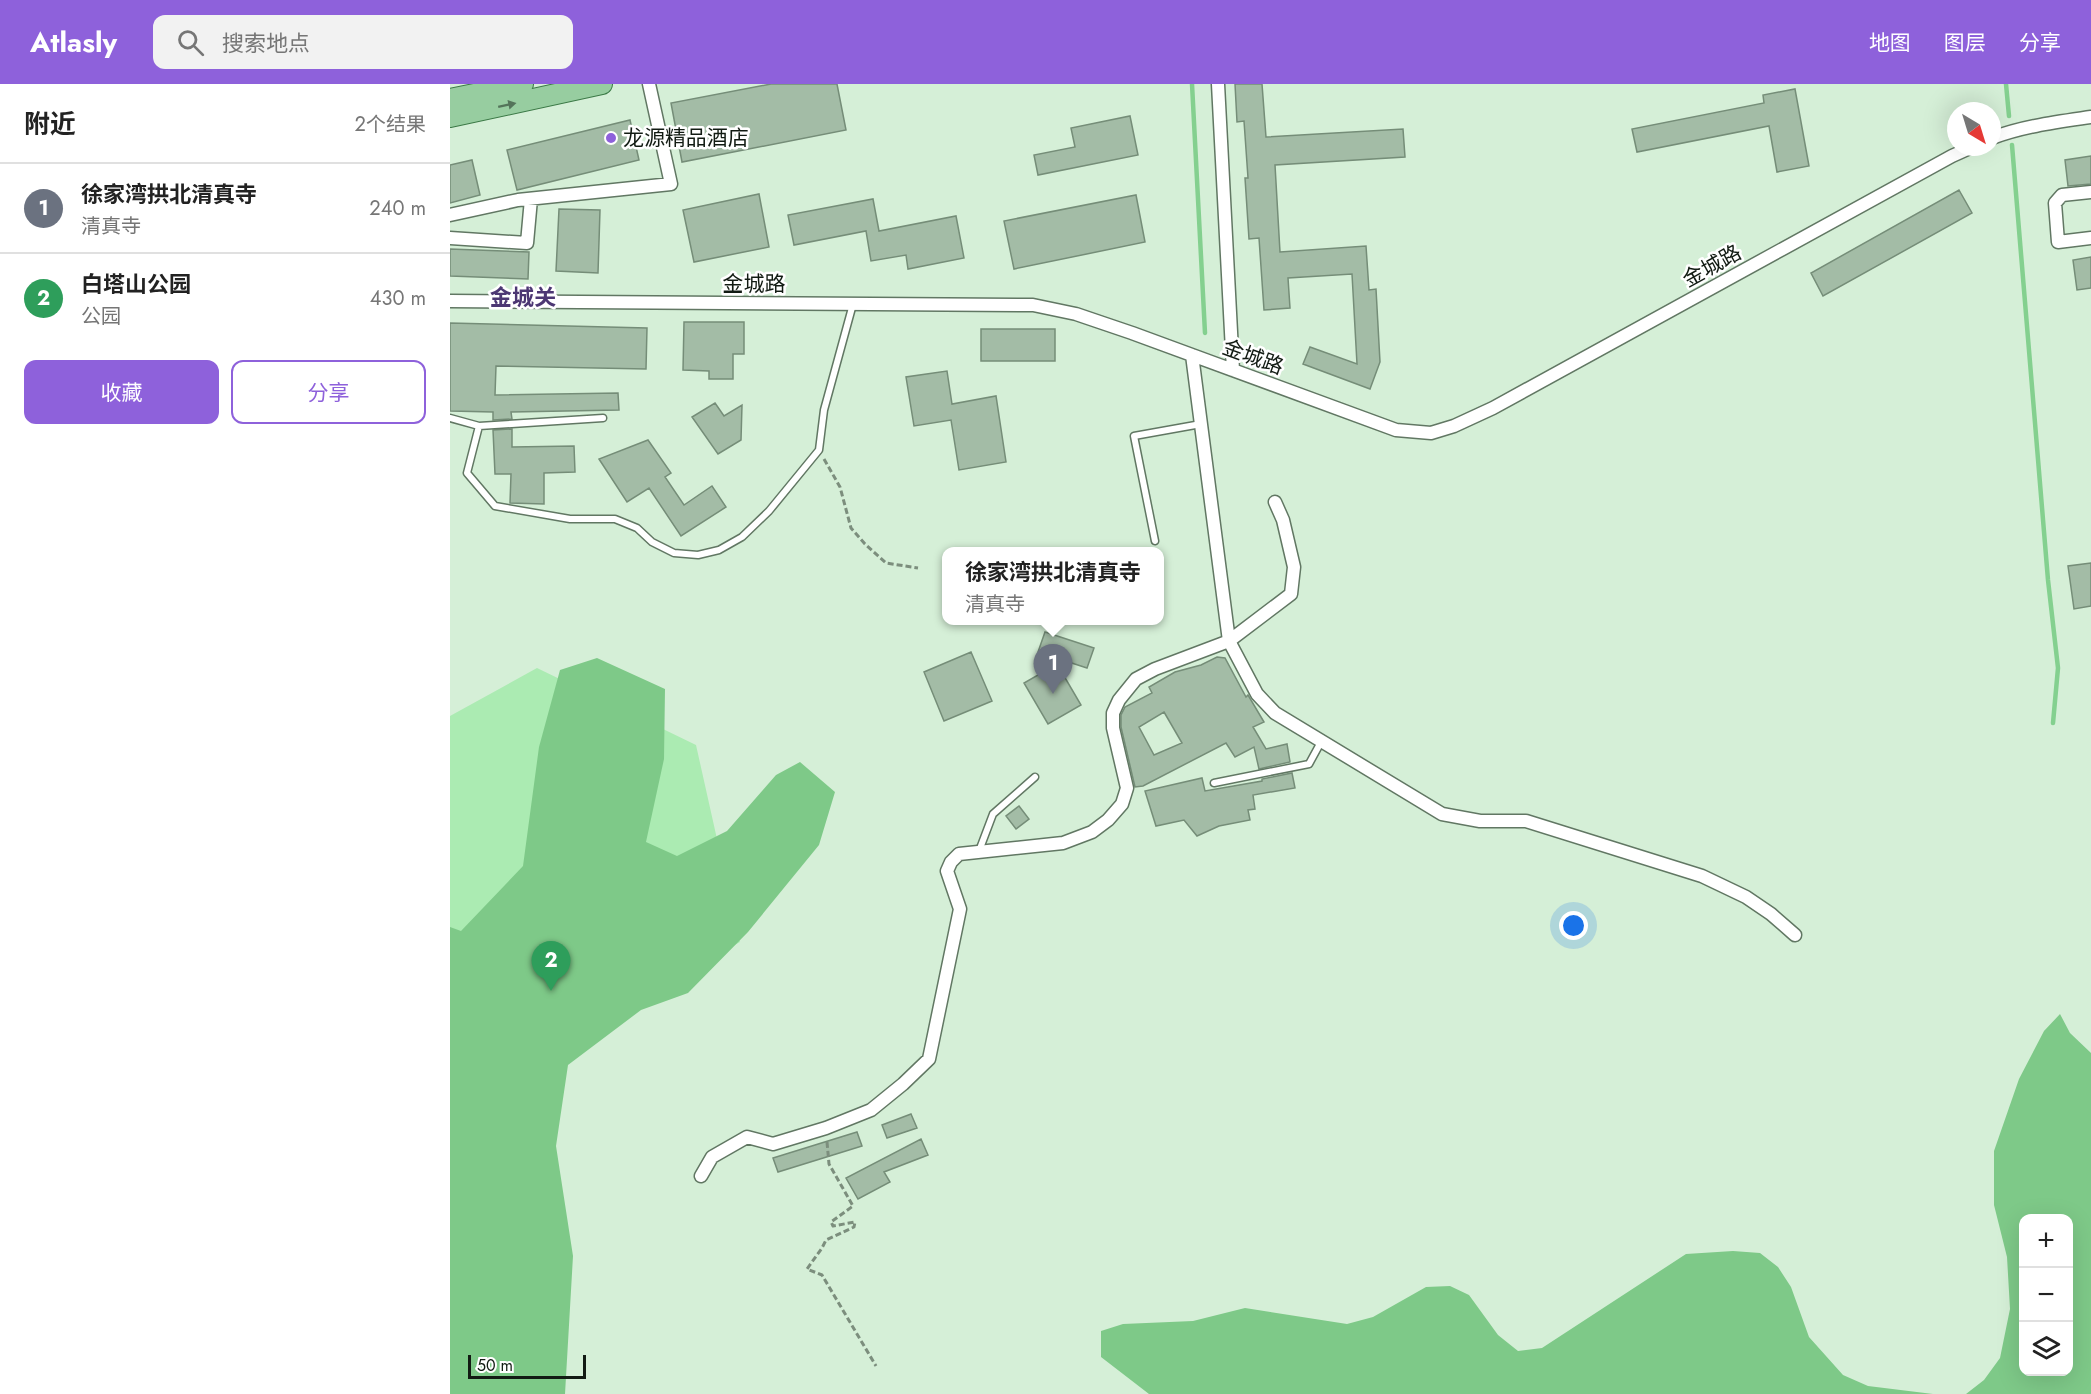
<!DOCTYPE html>
<html lang="zh">
<head>
<meta charset="utf-8">
<style>
	body { margin:0; font-family:Jost,"Noto Sans SC",sans-serif; background:#f2f2f2; color:#222 }
	.controls { position:absolute; right:18px; bottom:18px; display:grid; overflow:hidden; border-radius:12px; box-shadow:0 6px 24px #0002 }
	.controls button { width:54px; height:54px; display:grid; place-items:center; padding:0; border:0; border-bottom:2px solid #e0e0e0; background:#fff; color:#222; font:30px sans-serif }
	.compass { position:absolute; left:1497px; top:18px; width:54px; height:54px; border-radius:50%; background:#fff; box-shadow:0 6px 24px #0002; rotate:142deg }
	.scale { position:absolute; left:18px; bottom:15px; width:118px; box-sizing:border-box; padding-left:6px; border:3px solid #121b13; border-top:0; font-size:16px; line-height:21px; white-space:nowrap; color:#121b13; -webkit-text-stroke:4px #fff; paint-order:stroke }
	.you { position:absolute; left:1124px; top:842px; width:21px; height:21px; margin:-15px; border:4px solid #fff; border-radius:50%; background:#1a73e8; box-shadow:0 0 0 9px #1a73e833 }
	.badge { display:grid; place-items:center; width:39px; height:39px; border-radius:50%; background:#8e61db; color:#fff; font-size:20px; font-weight:700 }
	.pin { position:absolute; translate:-50% -50px; filter:drop-shadow(0 2px 3px #0008) }
	.pin::after { content:''; position:absolute; top:32px; width:21px; height:18px; background:inherit; clip-path:polygon(0 0,100% 0,50% 100%) }
	.popup { position:absolute; left:492px; top:463px; width:222px; height:78px; box-sizing:border-box; display:grid; place-content:center; border-radius:12px; background:#fff; filter:drop-shadow(0 2px 4px #0005); font-size:20px; white-space:nowrap; color:#767676 }
	.popup b { font-size:22px; color:#222 }
	.popup::after { content:''; position:absolute; left:50%; top:100%; margin-left:-12px; border:12px solid transparent; border-top-color:#fff }
	.list { margin:0; padding:0; list-style:none }
	h2 { display:flex; justify-content:space-between; align-items:center; height:78px; margin:0; padding:0 24px; font-size:26px }
	h2 small { font-size:20px; font-weight:400; color:#767676 }
	.list li { display:grid; grid-template-columns:39px 1fr auto; gap:18px; align-items:center; box-sizing:border-box; height:90px; padding:0 24px; border-top:2px solid #e0e0e0 }
	.list b { display:block; font-size:22px; white-space:nowrap }
	.list p { margin:0; font-size:20px; white-space:nowrap; color:#767676 }
	.list em { font-size:20px; font-style:normal; color:#767676 }
	.actions { display:flex; gap:12px; padding:18px 24px }
	.actions a { flex:1; padding:14px 0; border:2px solid #8e61db; border-radius:12px; text-align:center; font-size:21px; color:#8e61db }
	.actions .main { background:#8e61db; color:#fff }
	.icon { flex:none; width:33px; height:33px; fill:none; stroke:currentColor; stroke-width:2; stroke-linecap:round; stroke-linejoin:round }
	.map { position:relative; flex:none; width:1641px; height:1310px; overflow:hidden }
	header { display:flex; align-items:center; gap:36px; box-sizing:border-box; height:84px; padding:0 30px; background:#8e61db; color:#fff }
	header strong { font-size:28px }
	nav { display:flex; gap:33px; margin-inline-start:auto; font-size:21px }
	.search { width:420px; height:54px; background:#f2f2f2; display:flex; align-items:center; gap:15px; box-sizing:border-box; padding:0 21px; border-radius:12px; color:#767676; font-size:22px }
	main { display:flex }
	aside { flex:1; background:#fff }
	.map>svg:first-child { display:block }
	.green { fill:#abebb2 }
	.forest { fill:#7ec988; fill-rule:evenodd }
	.lines { fill:none; stroke-linecap:round; stroke-linejoin:round }
	.stream { stroke:#84d08f; stroke-width:4.5 }
	.building { fill:#a3bca6; stroke:#758d78; stroke-width:1.5; fill-rule:evenodd }
	.lane-casing { stroke:#617763; stroke-width:9 }
	.street-casing { stroke:#617763; stroke-width:15 }
	.primary-casing { stroke:#3b7946; stroke-width:22 }
	.path { stroke:#7c8e7d; stroke-width:3; stroke-dasharray:6 3; stroke-linecap:butt }
	.lane { stroke:#fff; stroke-width:6 }
	.street { stroke:#fff; stroke-width:12 }
	.primary { stroke:#97cda0; stroke-width:20 }
	.oneway { fill:#54745a }
	.poi-dot { fill:#8e61db; stroke:#fff; stroke-width:2 }
	.labels { text-anchor:middle; stroke-width:5; stroke-linejoin:round; paint-order:stroke }
	.poi-label { font-size:21px; fill:#121b13; stroke:#fff; text-anchor:start }
	.street-label { font-size:21px; fill:#121b13; stroke:#fff }
	.neighbourhood-label { font-size:22px; font-weight:bold; fill:#4c3773; stroke:#fff }
</style>
</head>
<body>
<header>
<strong>Atlasly</strong>
<div class="search"><svg class="icon" aria-label="search" viewBox="0 0 24 24"><circle cx="10" cy="10" r="6"/><path d="M15 15l6 6"/></svg>搜索地点</div>
<nav><a>地图</a><a>图层</a><a>分享</a></nav>
</header>
<main>
<aside>
<h2>附近<small>2个结果</small></h2>
<ul class="list">
<li><span class="badge" style="background:#6b7280">1</span><div><b>徐家湾拱北清真寺</b><p>清真寺</p></div><em>240 m</em></li>
<li><span class="badge" style="background:#2e9e5b">2</span><div><b>白塔山公园</b><p>公园</p></div><em>430 m</em></li>
</ul>
<div class="actions"><a class="main">收藏</a><a>分享</a></div>
</aside>
<div class="map">
<svg width="1641" height="1310" viewBox="0 0 1641 1310">
	<rect width="100%" height="100%" fill="#d5efd7"/>
	<path class="green" d="M87,584L246,661L290,858L112,957L0,1310V632Z"/>
	<path class="forest" d="M147,574L215,605L214,675L196,758L227,772L277,747L326,691L350,678L385,708L369,761L298,848L238,909L191,926L118,981L106,1062L123,1172L115,1310H0V843L11,847L73,782L89,663L110,586Z
		M1610,930L1620,949L1641,969V1310H1516L1534,1296L1550,1274L1560,1225L1557,1173L1544,1121V1067L1569,995L1594,947ZM1618,1134V1288H1574V1134Z
		M1283,1167L1310,1169L1328,1183L1341,1203L1359,1253L1393,1291L1418,1302L1483,1310H699L651,1273V1247L673,1240L743,1237L795,1224L897,1240L923,1233L976,1203L1000,1202L1019,1211L1048,1251L1068,1267L1092,1264L1236,1170Z"/>
	<g class="lines">
		<path class="stream" d="M742,0L755,249
			M1556,0L1559,32
			M1562,61L1598,496L1608,584L1603,639"/>
	</g>
	<path class="building" d="M321,0H387L396,46L232,78L221,19Z
		M785,0H812L816,53L953,45L955,73L825,81L830,168L916,162L919,206L926,205L930,278L920,305L853,280L860,263L907,280L902,190L838,194L840,224L814,226L809,154L799,155L795,94H798L794,37L787,38Z
		M1345,5L1359,82L1327,88L1319,42L1187,68L1182,45L1314,19L1313,11Z
		M680,32L688,71L588,91L584,71L625,63L621,44Z
		M180,36L189,76L67,106L57,66Z
		M1641,72V100L1618,102L1615,76Z
		M22,76L30,111L0,119V81Z
		M1509,106L1522,129L1373,212L1361,189Z
		M309,110L319,163L244,178L233,126Z
		M686,111L695,158L564,185L554,137Z
		M423,115L429,147L506,132L514,174L458,185L456,171L421,177L416,147L344,161L338,131Z
		M109,125L150,126L148,189L106,187Z
		M0,165L79,168L78,195L0,192Z
		M1641,173V204L1627,206L1623,176Z
		M234,238H294V270H283V295H259V287L233,286Z
		M0,239L197,244L196,285L46,282L45,311L168,309L169,326L61,328L62,335L43,336V328L0,327Z
		M531,245H605V277H531Z
		M497,287L502,320L546,312L556,378L509,386L501,336L464,342L456,293Z
		M265,319L274,332L292,321L291,356L268,370L242,333Z
		M62,345V363L124,362L125,388L94,389V420L60,419L61,390H45L43,346Z
		M198,356L221,389L215,393L234,421L262,402L276,423L231,452L199,404L177,418L149,375Z
		M1641,479V522L1624,525L1618,482Z
		M595,548L644,564L637,584L588,568Z
		M521,568L542,617L494,637L474,588Z
		M767,573L775,574L796,613L798,611L814,638L803,643L816,665L837,660L840,678L809,685L804,663L785,673L776,659L693,702L685,703L671,643V631L675,623L702,609L699,603L725,588L751,581ZM714,628L732,659L704,671L689,643Z
		M607,580L631,621L598,640L574,599Z
		M842,689L845,704L803,711L805,725L798,726L800,736L769,742L747,752L734,736L706,742L695,707L752,694L755,707L812,697V695Z
		M569,722L579,735L566,745L556,732Z
		M461,1030L467,1044L437,1054L432,1041Z
		M407,1048L412,1062L328,1088L323,1074Z
		M471,1055L478,1071L434,1088L440,1098L408,1115L396,1094Z"/>
	<g class="lines">
		<defs>
			<path id="lane" d="M0,334L29,342L153,334
				M29,342L17,389L45,422L120,435H165L187,444L202,458L224,469L248,471L269,466L292,453L319,427L369,366L374,326L403,220
				M705,457L684,352L751,340
				M764,699L859,680L871,658
				M529,767L543,730L585,693"/>
			<path id="street" d="M768,0L783,286
				M1542,54C1574,42 1607,38 1641,33
				M1641,108L1612,111L1605,119L1608,158L1641,154
				M0,131L68,116L221,100L199,0
				M0,154L77,159L81,115
				M0,217L583,221L626,230L682,249L946,346L981,349L1004,342L1043,324L1502,72L1522,63
				M742,271L779,557L807,610L825,629L992,730L1030,737H1076L1252,792L1296,813L1321,830L1345,851
				M251,1092L262,1073L297,1053L323,1060L376,1044L421,1026L453,1000L479,975L510,825L497,787L501,778L509,770L613,759L642,748L658,736L672,720L677,704L663,644V629L669,616L686,595L705,585L779,557L841,510L844,483L833,436L825,418"/>
			<path id="primary" d="M0,15L73,0
				M0,33L152,0"/>
		</defs>
		<use href="#lane" class="lane-casing"/>
		<use href="#street" class="street-casing"/>
		<use href="#primary" class="primary-casing"/>
		<path class="path" d="M374,375L390,403L401,444L415,460L436,479L468,484
			M377,1058L379,1080L403,1122L381,1138L383,1142L405,1138L404,1143L376,1156L372,1164L357,1185L372,1191L426,1282"/>
		<use href="#lane" class="lane"/>
		<use href="#street" class="street"/>
		<use href="#primary" class="primary"/>
	</g>
	<defs><path id="oneway-solid" d="M-6-.8H1V-3.2L6.5 0L1 3.2V.8H-6Z" transform="scale(1.5)"/></defs>
	<use class="oneway" href="#oneway-solid" transform="translate(57 21) rotate(-12)"/>
	<circle class="poi-dot" cx="161" cy="54" r="6"/>
	<g class="labels">
		<g class="poi-label">
			<text x="173" y="61">龙源精品酒店</text>
		</g>
		<g class="street-label">
			<text transform="translate(1262 182) rotate(-29)" y="7">金城路</text>
			<text x="304" y="207">金城路</text>
			<text transform="translate(803 273) rotate(20)" y="7">金城路</text>
		</g>
		<g class="neighbourhood-label">
			<text x="73" y="221">金城关</text>
		</g>
	</g>
</svg>
<div class="controls">
<button>+</button>
<button>−</button>
<button><svg class="icon" aria-label="layers" viewBox="0 0 24 24"><path d="M12 4l9 5-9 5-9-5zM3 14l9 5 9-5"/></svg></button>
</div>
<svg class="compass" viewBox="-18 -18 36 36"><path d="M0-13l5 13h-10z" fill="#e53935"/><path d="M0 13l5-13h-10z" fill="#767676"/></svg>
<div class="scale">50 m</div>
<div class="you"></div>
<div class="pin badge" style="left:603px;top:610px;background:#6b7280">1</div>
<div class="popup"><b>徐家湾拱北清真寺</b>清真寺</div>
<div class="pin badge" style="left:101px;top:907px;background:#2e9e5b">2</div>
</div>
</main>
</body>
</html>
